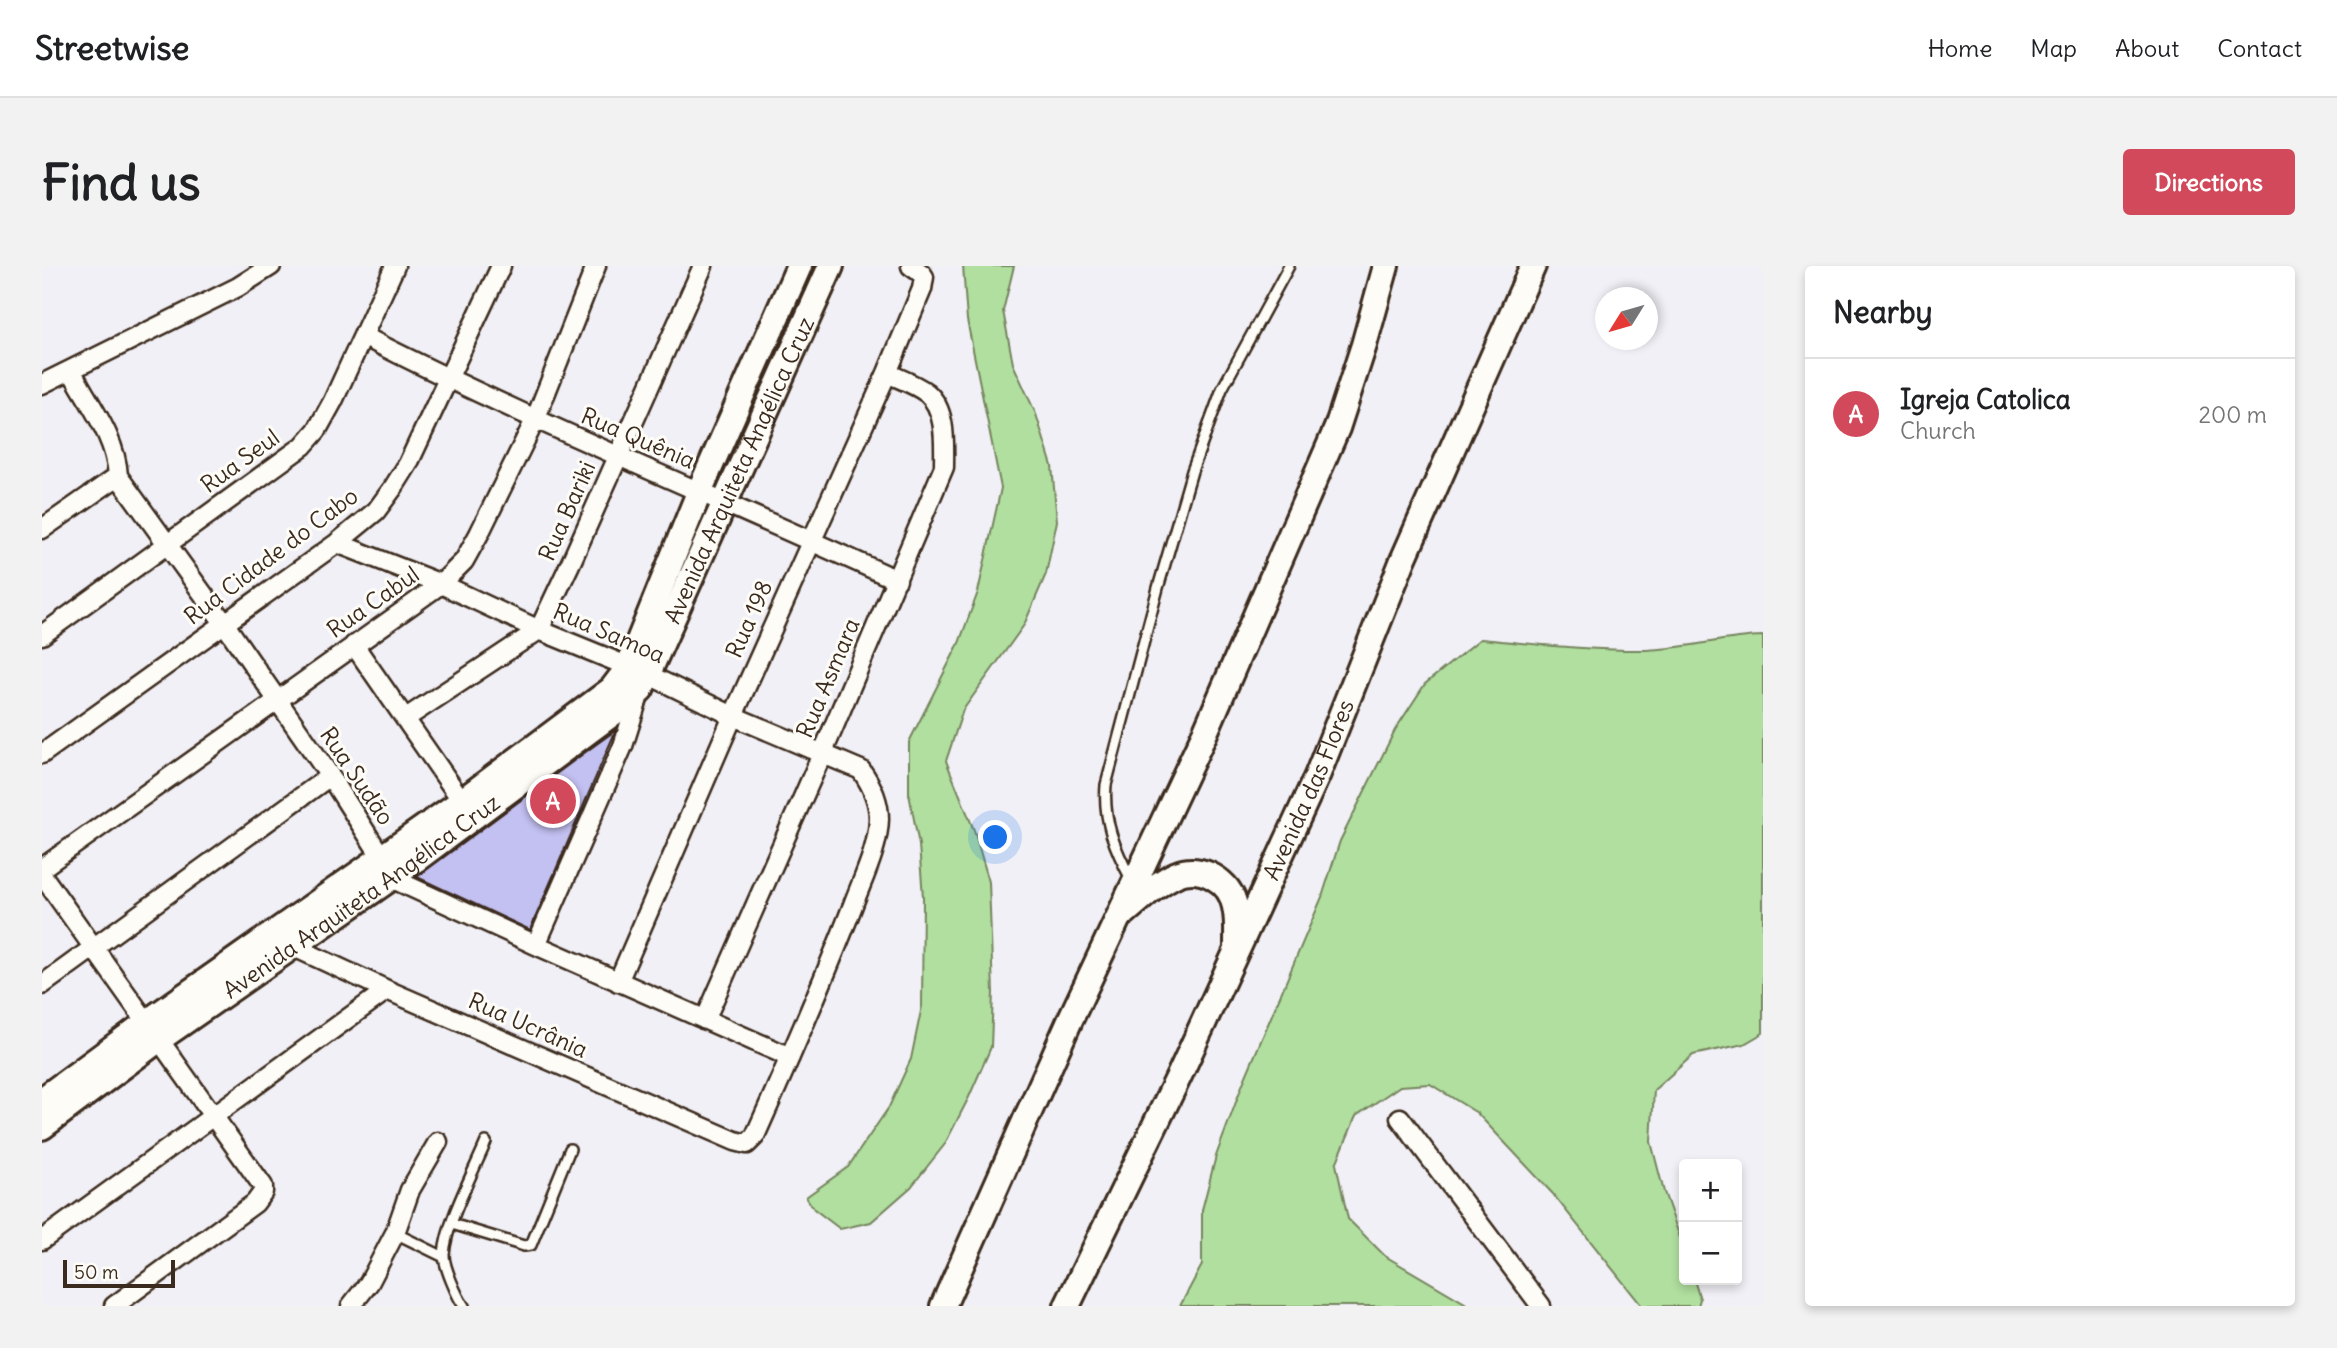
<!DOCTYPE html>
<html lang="en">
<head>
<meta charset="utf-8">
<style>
	body { margin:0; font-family:Delius,sans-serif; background:#f2f2f2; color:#202124 }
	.controls { position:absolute; right:21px; bottom:21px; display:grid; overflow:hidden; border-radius:7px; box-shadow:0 4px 10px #0003 }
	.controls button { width:63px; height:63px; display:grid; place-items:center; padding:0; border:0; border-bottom:2px solid #e0e0e0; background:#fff; color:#202124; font:35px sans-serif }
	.compass { position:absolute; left:1553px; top:21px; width:63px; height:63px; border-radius:50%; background:#fff; box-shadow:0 4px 10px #0003; rotate:233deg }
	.scale { position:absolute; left:21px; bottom:18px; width:112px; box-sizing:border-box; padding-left:7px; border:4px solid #3b2a1e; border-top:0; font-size:19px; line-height:24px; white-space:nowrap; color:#3b2a1e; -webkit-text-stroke:5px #fdfcf7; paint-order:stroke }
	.you { position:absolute; left:954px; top:572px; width:24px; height:24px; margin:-18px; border:5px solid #fff; border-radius:50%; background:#1a73e8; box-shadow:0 0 0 10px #1a73e833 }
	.badge { display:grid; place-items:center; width:46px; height:46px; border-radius:50%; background:#d1495b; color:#fff; font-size:23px; font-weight:700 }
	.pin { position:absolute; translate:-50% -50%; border:4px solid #fff; box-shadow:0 2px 7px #0006 }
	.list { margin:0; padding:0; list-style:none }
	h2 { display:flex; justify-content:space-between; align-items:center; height:91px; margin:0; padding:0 28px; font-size:30px }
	h2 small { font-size:23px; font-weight:400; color:#757577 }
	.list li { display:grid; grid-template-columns:46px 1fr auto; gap:21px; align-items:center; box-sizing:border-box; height:112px; padding:0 28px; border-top:2px solid #e0e0e0 }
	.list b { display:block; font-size:26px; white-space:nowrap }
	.list p { margin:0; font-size:23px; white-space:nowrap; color:#757577 }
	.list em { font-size:23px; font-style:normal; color:#757577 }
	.map { position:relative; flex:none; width:1721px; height:1040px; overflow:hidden; border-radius:7px }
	header { display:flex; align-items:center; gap:42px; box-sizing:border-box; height:98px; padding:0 35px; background:#fff; border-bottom:2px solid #e0e0e0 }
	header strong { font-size:33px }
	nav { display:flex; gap:38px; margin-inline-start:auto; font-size:24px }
	.intro { display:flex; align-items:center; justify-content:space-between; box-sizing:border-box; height:168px; padding:0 42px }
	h1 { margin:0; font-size:49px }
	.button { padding:18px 32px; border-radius:7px; background:#d1495b; color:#fff; font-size:24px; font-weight:700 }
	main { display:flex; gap:42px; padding:0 42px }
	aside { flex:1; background:#fff; border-radius:7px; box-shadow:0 4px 10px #0003 }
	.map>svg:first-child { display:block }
	.green { fill:#b0df9f; stroke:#76845e; stroke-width:2 }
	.building { fill:#c3c0f2; stroke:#3b2a1e; stroke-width:2 }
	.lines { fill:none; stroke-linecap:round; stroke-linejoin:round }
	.lane-casing { stroke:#3b2a1e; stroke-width:14 }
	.street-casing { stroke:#3b2a1e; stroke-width:23 }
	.secondary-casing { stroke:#3b2a1e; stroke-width:30 }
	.lane { stroke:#fdfcf7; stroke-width:9 }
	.street { stroke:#fdfcf7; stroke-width:18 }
	.secondary { stroke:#fdfcf7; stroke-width:24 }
	.labels { text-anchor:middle; stroke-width:6; stroke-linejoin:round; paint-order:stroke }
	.street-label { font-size:23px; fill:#3b2a1e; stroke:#fdfcf7 }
</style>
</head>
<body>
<header>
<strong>Streetwise</strong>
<nav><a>Home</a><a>Map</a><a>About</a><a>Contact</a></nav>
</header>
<div class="intro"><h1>Find us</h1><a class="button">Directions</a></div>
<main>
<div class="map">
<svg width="1721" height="1040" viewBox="0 0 1721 1040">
	<rect width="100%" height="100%" fill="#f1f0f6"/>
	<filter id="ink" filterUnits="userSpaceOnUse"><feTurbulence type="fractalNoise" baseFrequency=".0143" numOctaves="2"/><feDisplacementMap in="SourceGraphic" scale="14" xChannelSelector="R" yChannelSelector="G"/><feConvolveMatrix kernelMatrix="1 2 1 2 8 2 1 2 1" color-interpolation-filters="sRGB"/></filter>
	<g filter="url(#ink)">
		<path class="green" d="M771,0H778L608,383L600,384Z
			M921,0H972L961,45L971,98L994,148L1010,200L1015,255L1004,308L982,359L921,444L904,495L932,564L947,616L951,726L949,781L927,831L903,878L869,921L829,956L798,963L772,943L764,931L806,901L847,841L869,793L880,740L881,631L877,579L867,528V476L917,377L936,326L959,222L925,54Z
			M1721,370V767L1702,778L1651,789L1612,824L1609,876L1622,926L1642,983V1014H1652L1658,1033L1656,1040H1600L1510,927L1435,847L1388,818L1358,820L1314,850L1294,898L1306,953L1343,990L1428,1040H1138L1160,999V944L1174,890L1201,817L1280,631L1298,575L1353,464L1383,418L1438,373C1491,378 1545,384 1599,384C1640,384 1680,371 1721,370Z"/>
		<path class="building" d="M574,464L488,664L375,611L549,482Z"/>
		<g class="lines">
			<defs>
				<path id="lane" d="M1090,615C1073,583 1061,556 1064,519L1116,322L1150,205L1180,123L1247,0
					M410,958L482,980L489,979L528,883
					M353,967L402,991
					M422,1040C415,1031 402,1000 402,989C404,957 431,907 444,876"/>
				<path id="street" d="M321,70C495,159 677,232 855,314
					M29,104C47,138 74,171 76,210L182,357L288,510L339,590L349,612L494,679L748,791
					M0,118L196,21L229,0
					M0,263L76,210
					M0,369L261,180L275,164L291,135L353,0
					M312,379L420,535
					M364,452L497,364L530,294L661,0
					M0,488L295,277L334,245L351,222L366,198L459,0
					M0,602L399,318L422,295L437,268L493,154L554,0
					M0,609L221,920V926L213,937L72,1040
					M494,679L581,480L599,423
					M250,680L345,724L693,875L705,878L713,870C747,794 781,717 811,639C821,612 836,583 837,553C837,535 829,518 819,504L691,450L607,409L497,364L399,318L295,277
					M576,716L691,450L845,107L880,23L882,11L879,7L869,0
					M0,719L288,510
					M663,754L781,486L902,201C902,178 905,144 885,127C873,118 858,113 845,107
					M1358,852L1499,1040
					M0,974L345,724
					M309,1040L327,1017L353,967L368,924L396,876"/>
				<g id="secondary">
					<path d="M1082,647C1099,633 1115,617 1135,608C1159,598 1189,615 1193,641C1196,653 1195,666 1195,679"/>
					<path d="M0,834L104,757L420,535L570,423L586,402L658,224L757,0"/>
					<path id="s1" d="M0,861L116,774L349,612L579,441L599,423L789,0"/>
					<path d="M901,1040L1028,754L1162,469L1295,162L1322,79L1344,0"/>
					<path id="s2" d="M1025,1040L1137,810L1275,510L1361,294L1491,0"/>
				</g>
			</defs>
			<use href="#lane" class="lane-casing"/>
			<use href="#street" class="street-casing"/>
			<use href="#secondary" class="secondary-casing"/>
			<use href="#lane" class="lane"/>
			<use href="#street" class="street"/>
			<use href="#secondary" class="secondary"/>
		</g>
	</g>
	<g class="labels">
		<g class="street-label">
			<text transform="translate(596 172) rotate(23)" y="8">Rua Quênia</text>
			<text transform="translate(198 195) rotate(-36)" y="8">Rua Seul</text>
			<text dy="8" stroke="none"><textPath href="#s1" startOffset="982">Avenida Arquiteta Angélica Cruz</textPath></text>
			<text transform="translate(525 245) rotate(-66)" y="8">Rua Bariki</text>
			<text transform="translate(229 290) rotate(-37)" y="8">Rua Cidade do Cabo</text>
			<text transform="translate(331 336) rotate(-35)" y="8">Rua Cabul</text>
			<text transform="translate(707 353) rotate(-66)" y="8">Rua 198</text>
			<text transform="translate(567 367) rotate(23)" y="8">Rua Samoa</text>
			<text transform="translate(786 412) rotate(-67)" y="8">Rua Asmara</text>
			<text transform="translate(315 510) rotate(56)" y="8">Rua Sudão</text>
			<text dy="8" stroke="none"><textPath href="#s2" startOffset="570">Avenida das Flores</textPath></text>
			<text dy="8" stroke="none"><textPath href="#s1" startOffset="394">Avenida Arquiteta Angélica Cruz</textPath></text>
			<text transform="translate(486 759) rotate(24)" y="8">Rua Ucrânia</text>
		</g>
	</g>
</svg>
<div class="controls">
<button>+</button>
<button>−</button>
</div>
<svg class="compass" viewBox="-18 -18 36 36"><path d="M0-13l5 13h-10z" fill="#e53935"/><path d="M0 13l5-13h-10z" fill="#757577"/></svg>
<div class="scale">50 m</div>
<div class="you"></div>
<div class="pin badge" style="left:511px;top:535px">A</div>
</div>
<aside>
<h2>Nearby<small></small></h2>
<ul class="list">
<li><span class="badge">A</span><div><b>Igreja Catolica</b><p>Church</p></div><em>200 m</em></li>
</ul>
</aside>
</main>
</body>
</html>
